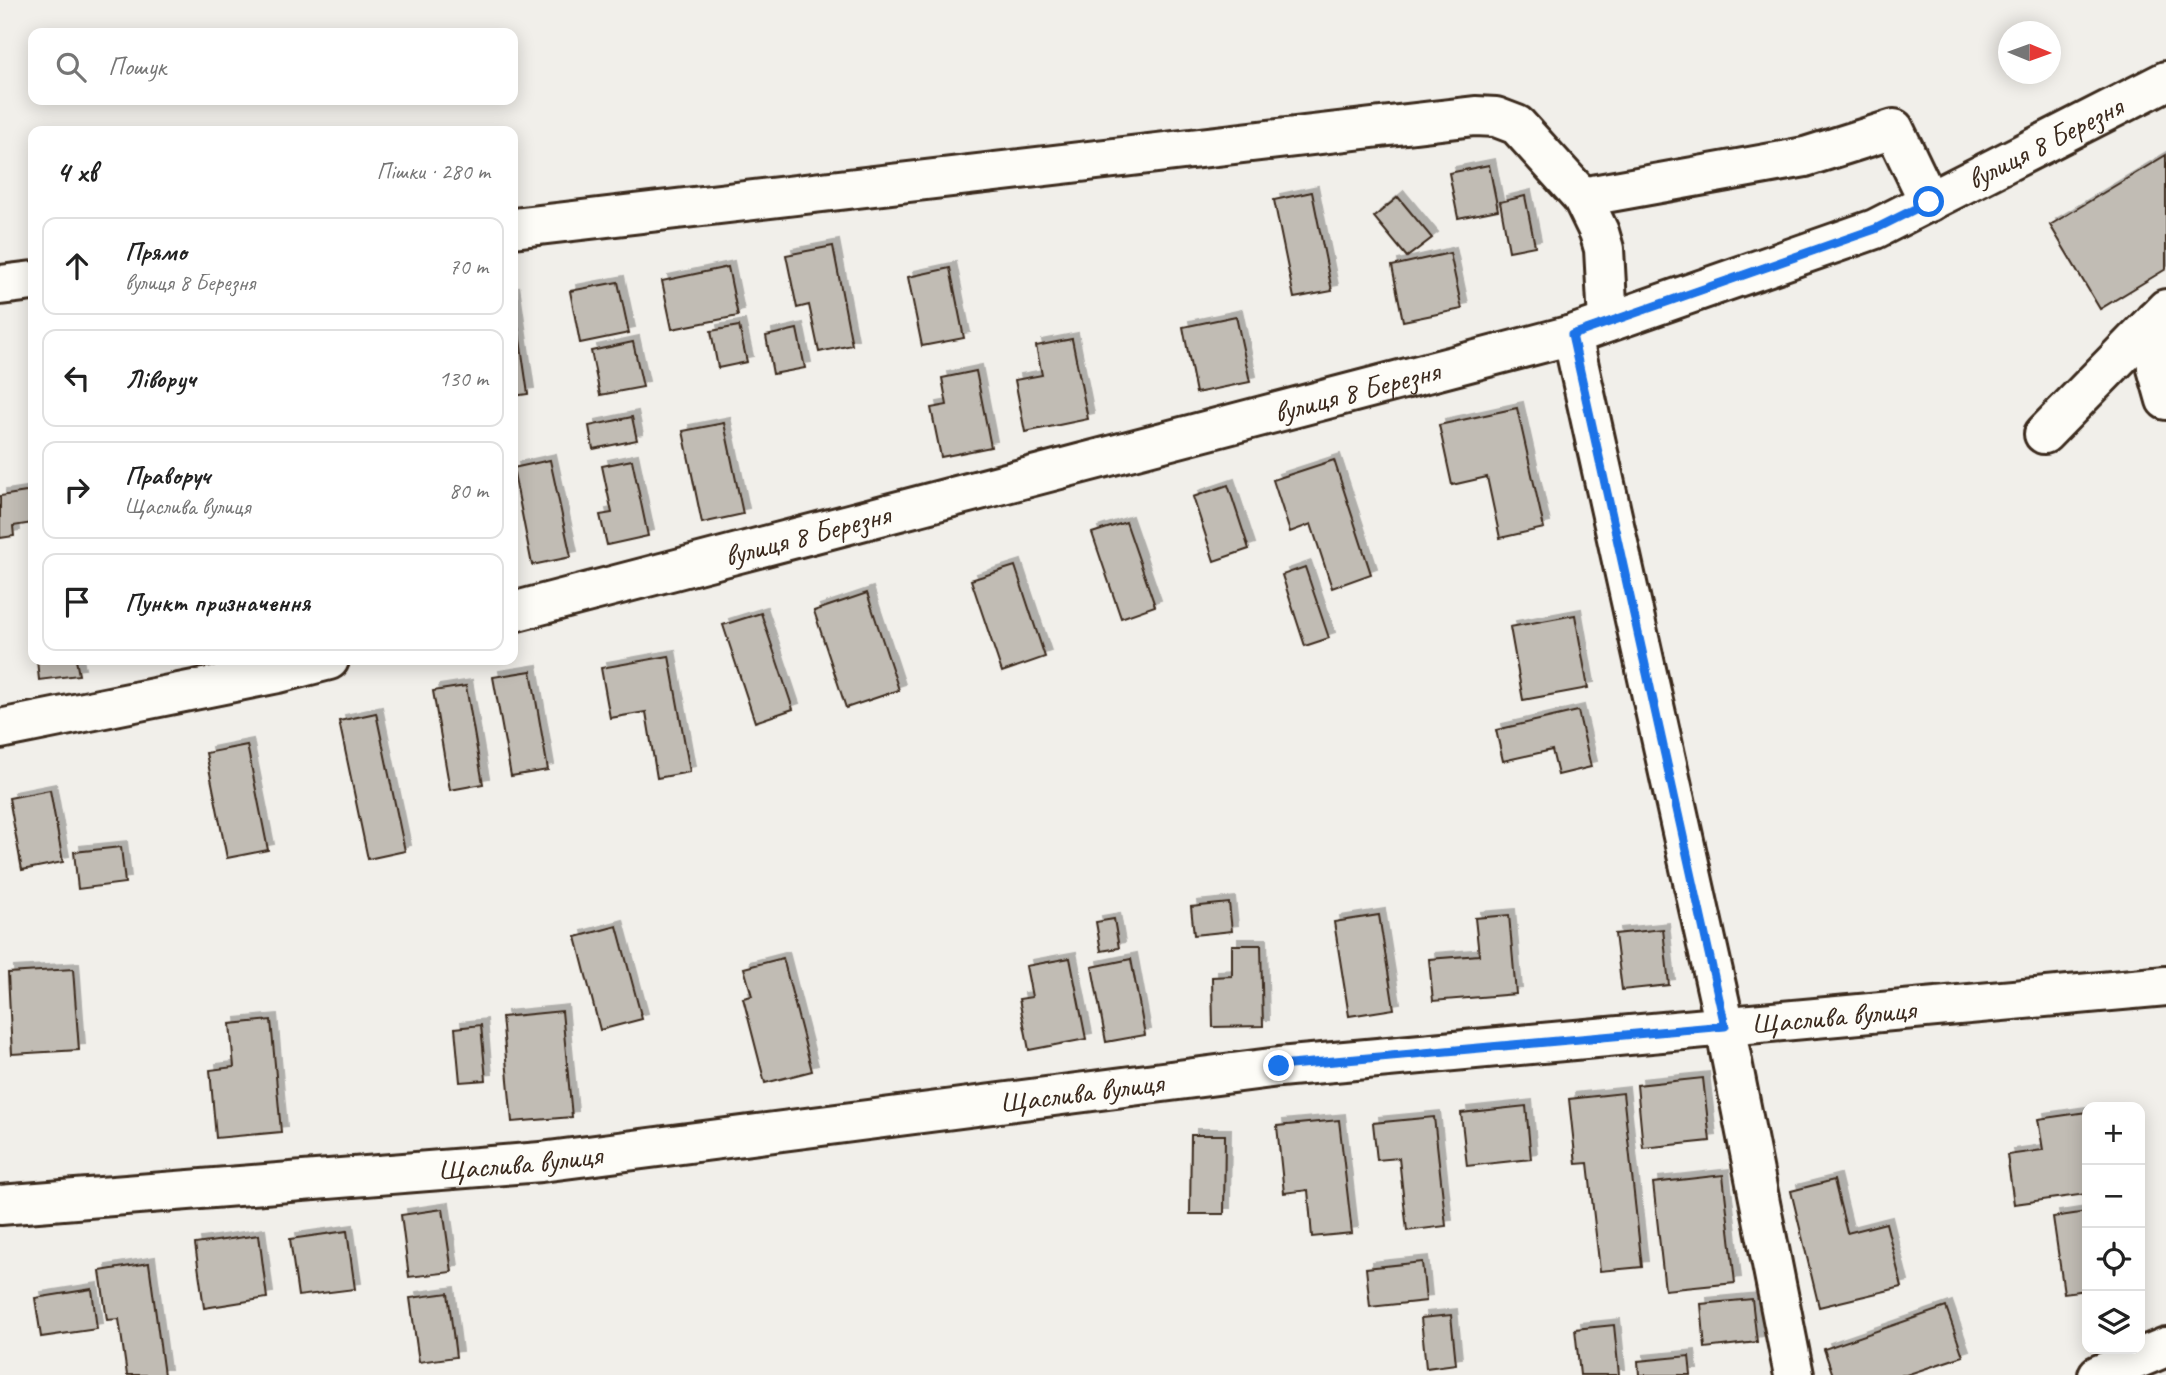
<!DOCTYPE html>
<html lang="uk">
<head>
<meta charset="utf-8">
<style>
	body { margin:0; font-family:Caveat,sans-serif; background:#f6f6f6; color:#222 }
	.controls { position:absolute; right:21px; bottom:21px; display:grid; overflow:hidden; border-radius:14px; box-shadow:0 4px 18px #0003 }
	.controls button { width:63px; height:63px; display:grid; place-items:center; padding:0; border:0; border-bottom:2px solid #e0e0e0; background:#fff; color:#222; font:35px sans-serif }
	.compass { position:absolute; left:1998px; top:21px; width:63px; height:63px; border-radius:50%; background:#fff; box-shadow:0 4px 18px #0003; rotate:91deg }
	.stop { position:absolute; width:21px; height:21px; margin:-16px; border:5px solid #1a73e8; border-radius:50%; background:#fff }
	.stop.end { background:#1a73e8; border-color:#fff; box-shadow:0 2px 7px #0008 }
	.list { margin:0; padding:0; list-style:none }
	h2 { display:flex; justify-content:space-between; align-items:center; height:91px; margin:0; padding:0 28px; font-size:30px }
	h2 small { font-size:23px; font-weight:400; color:#767676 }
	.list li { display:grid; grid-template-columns:46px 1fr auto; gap:21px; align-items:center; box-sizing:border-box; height:98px; margin:0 14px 14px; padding:0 14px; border:2px solid #e0e0e0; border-radius:14px }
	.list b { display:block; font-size:26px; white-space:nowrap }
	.list p { margin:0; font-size:23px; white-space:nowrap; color:#767676 }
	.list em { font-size:23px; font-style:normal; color:#767676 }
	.icon { flex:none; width:38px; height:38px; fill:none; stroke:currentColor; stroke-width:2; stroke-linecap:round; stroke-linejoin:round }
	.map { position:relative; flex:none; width:2166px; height:1375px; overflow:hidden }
	.search { position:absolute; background:#fff; box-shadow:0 4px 18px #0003; left:28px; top:28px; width:490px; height:77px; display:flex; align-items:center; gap:18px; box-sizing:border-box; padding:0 24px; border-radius:14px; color:#767676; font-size:26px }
	.panel { position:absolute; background:#fff; box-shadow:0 4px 18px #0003; left:28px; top:126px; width:490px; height:539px; border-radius:14px }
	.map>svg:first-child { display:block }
	.building { fill:#c1bcb4; stroke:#3b2a1e; stroke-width:2; filter:url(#shadow) }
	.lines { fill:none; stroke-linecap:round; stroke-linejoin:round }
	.minor-casing { stroke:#3b2a1e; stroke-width:44 }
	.minor { stroke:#fdfcf7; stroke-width:38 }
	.route { stroke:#1a73e8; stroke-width:9 }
	.labels { text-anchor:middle; stroke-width:5; stroke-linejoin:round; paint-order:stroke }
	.street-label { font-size:30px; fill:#3b2a1e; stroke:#fdfcf7 }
</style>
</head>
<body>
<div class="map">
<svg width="2166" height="1375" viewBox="0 0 2166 1375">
	<defs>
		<filter id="shadow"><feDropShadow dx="6" dy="-6" stdDeviation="0" flood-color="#0004"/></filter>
	</defs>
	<rect width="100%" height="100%" fill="#f1efea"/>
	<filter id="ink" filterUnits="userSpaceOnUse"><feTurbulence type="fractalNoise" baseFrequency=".0143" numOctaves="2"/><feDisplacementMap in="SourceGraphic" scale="14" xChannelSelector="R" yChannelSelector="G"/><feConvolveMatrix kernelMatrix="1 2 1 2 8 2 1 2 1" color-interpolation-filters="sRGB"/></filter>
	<g filter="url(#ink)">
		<path class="building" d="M2166,155V269L2100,309L2050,225Z
			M1489,165L1498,210L1458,218L1449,173Z
			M1312,192L1332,291L1294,298L1274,200Z
			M1525,196L1535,246L1509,251L1500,202Z
			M1398,197L1432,238L1407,257L1374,217Z
			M833,246L852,345L819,352L809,305L797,308L786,255Z
			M1450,253L1462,309L1403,321L1392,266Z
			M728,267L738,316L672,329L662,281Z
			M950,268L964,338L922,346L908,277Z
			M618,282L629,333L580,343L570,291Z
			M513,292L528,394L513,396Z
			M1236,316L1250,382L1196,393L1183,327Z
			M739,326L747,362L718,368L711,331Z
			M797,329L805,368L773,374L766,336Z
			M1072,339L1088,419L1025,432L1015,380L1042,375L1036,346Z
			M633,342L643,387L600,395L591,351Z
			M976,371L991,447L941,457L931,408L947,405L942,378Z
			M1517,408L1544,528L1500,538L1487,477L1452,485L1439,425Z
			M632,417L637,440L593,449L589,426Z
			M724,423L743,514L702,523L683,431Z
			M550,460L571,557L532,565L513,468Z
			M632,460L648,536L607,545L600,515L612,513L602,466Z
			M1334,460L1371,574L1332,588L1311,524L1290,532L1273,480Z
			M1228,485L1249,549L1214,561L1193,497Z
			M33,491V523L13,526L14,536L0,538V496Z
			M1126,522L1155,606L1121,618L1092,533Z
			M1015,566L1045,657L1002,672L971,580Z
			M1305,567L1329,638L1305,646L1282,575Z
			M867,593L899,690L846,708L814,611Z
			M761,613L793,709L755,722L723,625Z
			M1575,615L1588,688L1523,700L1510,627Z
			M669,656L690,772L657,778L646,712L610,718L601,668Z
			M37,660H76L79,675L39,680Z
			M531,671L548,770L511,776L493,677Z
			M466,686L483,784L450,790L433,691Z
			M1578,711L1591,767L1558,775L1552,750L1503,761L1496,730Z
			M376,713L405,851L368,859L339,721Z
			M247,745L268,850L227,858L206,753Z
			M50,790L63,862L22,870L9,798Z
			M121,847L125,883L78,889L74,852Z
			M1229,903L1232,931L1194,935L1191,907Z
			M1379,915L1394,1009L1349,1016L1334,922Z
			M1509,915L1516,994L1433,1001L1429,959L1479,955L1475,918Z
			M1114,919L1119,948L1101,951L1096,922Z
			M617,926L642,1019L600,1030L576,937Z
			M1663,929L1669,985L1622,990L1615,934Z
			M1232,945H1261L1263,1026L1213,1027L1212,977L1232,976Z
			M783,958L812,1071L765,1083L743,998L752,996L744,968Z
			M1070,958L1086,1039L1029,1050L1019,999L1032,997L1026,966Z
			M1131,959L1145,1035L1106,1042L1092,967Z
			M73,969L79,1050L12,1054L8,973Z
			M562,1011L572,1117L512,1122L502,1017Z
			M271,1020L281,1132L216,1138L210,1070L234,1067L230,1024Z
			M481,1025L486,1080L460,1082L455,1028Z
			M1703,1078L1710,1141L1643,1148L1637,1085Z
			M1623,1093L1642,1267L1600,1271L1588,1163L1576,1164L1569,1099Z
			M1526,1106L1531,1159L1467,1166L1461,1113Z
			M2087,1112V1194L2014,1204L2007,1155L2043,1150L2038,1119Z
			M1434,1117L1446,1226L1407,1231L1399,1158L1377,1160L1373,1123Z
			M1339,1120L1352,1233L1312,1237L1308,1190L1284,1193L1277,1126Z
			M1191,1135H1225L1224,1214H1190Z
			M1723,1175L1735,1283L1665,1290L1653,1183Z
			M1834,1180L1847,1233L1886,1223L1902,1287L1819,1307L1791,1191Z
			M443,1209L452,1272L409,1277L401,1215Z
			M2087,1212V1290L2064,1293L2053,1217Z
			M347,1231L355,1289L298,1296L290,1239Z
			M259,1235L267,1298L204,1308L195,1244Z
			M1422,1262L1426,1301L1370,1307L1366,1268Z
			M149,1263L164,1375H127L119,1319L107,1320L100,1271Z
			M92,1289L97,1329L41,1337L35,1298Z
			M448,1293L456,1357L419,1362L410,1298Z
			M1752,1299L1757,1342L1705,1348L1701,1304Z
			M1946,1307L1963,1356L1906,1375H1833L1824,1349Z
			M1451,1315L1456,1364L1426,1368L1421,1318Z
			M1614,1325L1619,1375H1580L1575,1329Z
			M1689,1356L1691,1375H1639L1638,1361Z"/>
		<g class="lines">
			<defs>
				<g id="minor">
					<path d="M1582,197L1805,157L1894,129L1929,202"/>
					<path d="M513,228L1475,116L1496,117L1517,125L1582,197L1599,232L1604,249L1608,322"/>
					<path d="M0,285L33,281"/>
					<path d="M2155,320L2157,368L2166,400"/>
					<path d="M1572,335L1725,1026L1794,1375"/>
					<path d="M2044,434L2166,309"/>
					<path id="s1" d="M513,612L1572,335L1875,229L2166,81"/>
					<path d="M0,729L278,673L329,660"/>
					<path id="s2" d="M0,1205L541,1162L1279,1067L2166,986"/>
					<path d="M2098,1375L2166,1347"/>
				</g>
			</defs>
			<use href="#minor" class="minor-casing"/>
			<use href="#minor" class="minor"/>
		</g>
	</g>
	<g class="lines" filter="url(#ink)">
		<path class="route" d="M1279,1066L1725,1026L1572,335L1875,229L1929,202"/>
	</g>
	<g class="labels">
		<g class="street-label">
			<text dy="10" stroke="none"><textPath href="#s1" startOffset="1606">вулиця 8 Березня</textPath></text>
			<text dy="10" stroke="none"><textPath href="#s1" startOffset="872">вулиця 8 Березня</textPath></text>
			<text dy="10" stroke="none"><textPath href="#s1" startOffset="304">вулиця 8 Березня</textPath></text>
			<text dy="10" stroke="none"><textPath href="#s2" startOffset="1844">Щаслива вулиця</textPath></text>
			<text dy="10" stroke="none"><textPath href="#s2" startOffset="1088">Щаслива вулиця</textPath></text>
			<text dy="10" stroke="none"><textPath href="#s2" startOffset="522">Щаслива вулиця</textPath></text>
		</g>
	</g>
</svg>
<div class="controls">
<button>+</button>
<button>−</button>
<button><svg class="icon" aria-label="locate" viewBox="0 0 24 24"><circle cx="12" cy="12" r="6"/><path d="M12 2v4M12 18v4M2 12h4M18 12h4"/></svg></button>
<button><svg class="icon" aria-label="layers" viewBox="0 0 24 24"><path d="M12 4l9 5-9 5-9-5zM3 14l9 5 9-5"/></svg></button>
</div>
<svg class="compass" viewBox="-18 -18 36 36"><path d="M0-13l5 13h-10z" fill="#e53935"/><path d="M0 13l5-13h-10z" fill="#767676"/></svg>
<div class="stop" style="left:1929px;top:202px"></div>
<div class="stop end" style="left:1279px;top:1066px"></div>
<div class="search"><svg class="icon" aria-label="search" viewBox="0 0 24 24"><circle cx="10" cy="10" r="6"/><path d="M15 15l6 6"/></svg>Пошук</div>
<section class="panel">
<h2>4 хв<small>Пішки · 280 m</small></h2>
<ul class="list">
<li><svg class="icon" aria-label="ahead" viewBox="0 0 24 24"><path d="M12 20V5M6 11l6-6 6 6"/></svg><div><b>Прямо</b><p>вулиця 8 Березня</p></div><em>70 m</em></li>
<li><svg class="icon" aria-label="left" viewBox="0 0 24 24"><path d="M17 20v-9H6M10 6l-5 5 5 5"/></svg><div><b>Ліворуч</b></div><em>130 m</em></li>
<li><svg class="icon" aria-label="right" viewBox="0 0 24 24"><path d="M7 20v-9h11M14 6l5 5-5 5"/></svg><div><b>Праворуч</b><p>Щаслива вулиця</p></div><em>80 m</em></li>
<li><svg class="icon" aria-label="arrive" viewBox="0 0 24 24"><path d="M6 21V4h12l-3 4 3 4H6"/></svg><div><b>Пункт призначення</b></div></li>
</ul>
</section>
</div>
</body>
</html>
